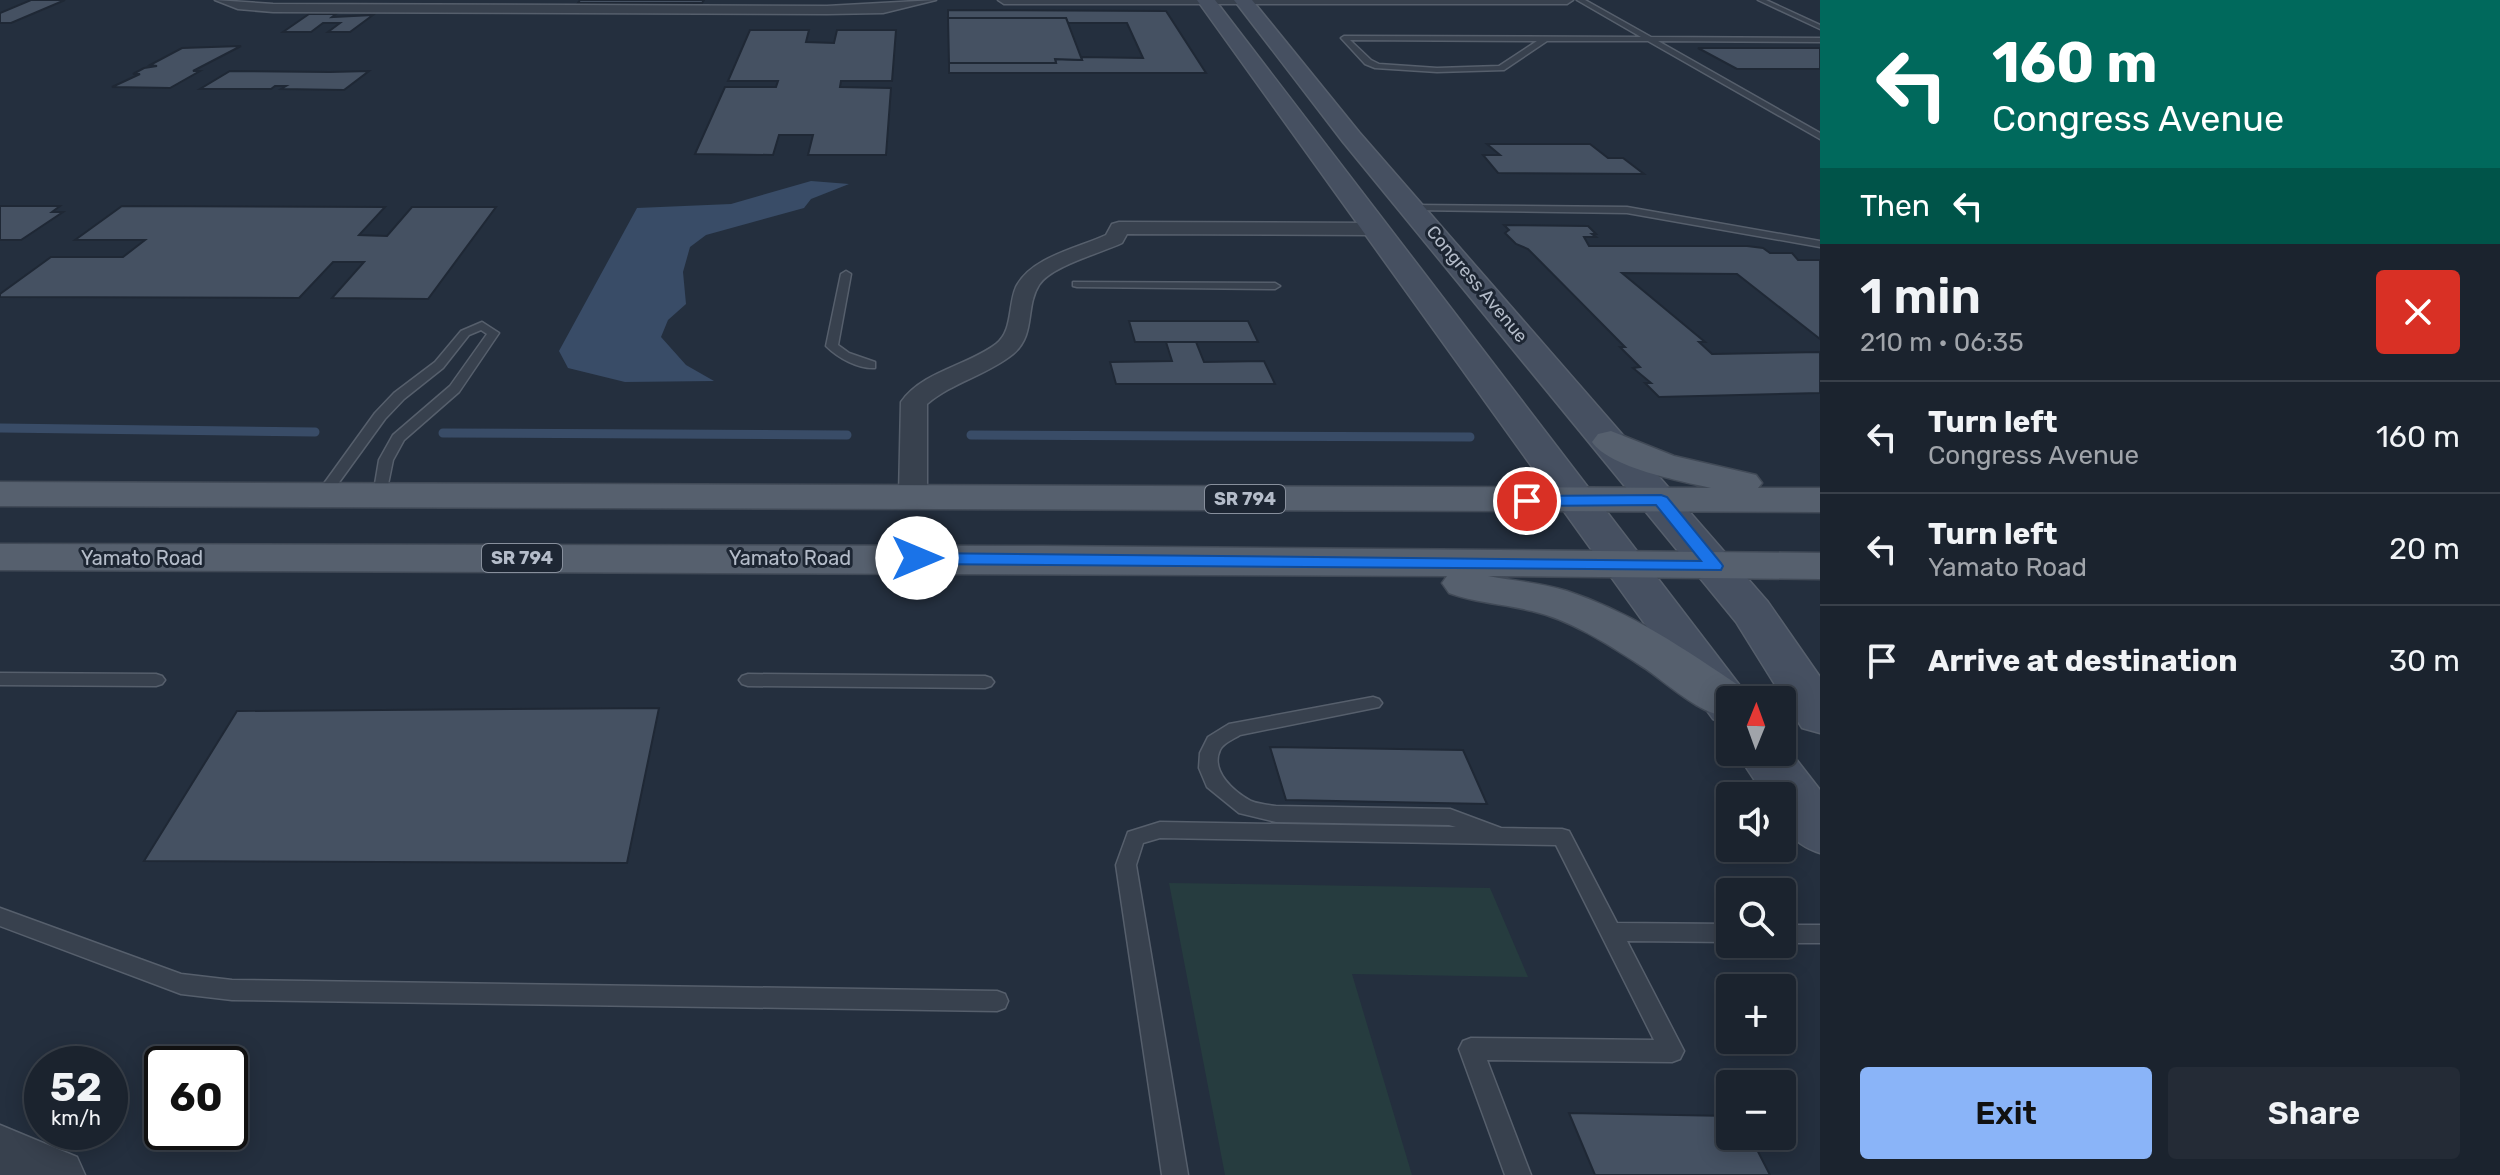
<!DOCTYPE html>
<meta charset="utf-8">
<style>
body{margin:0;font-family:Rubik,sans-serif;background:#242b36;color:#f1f3f6;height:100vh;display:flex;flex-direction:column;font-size:30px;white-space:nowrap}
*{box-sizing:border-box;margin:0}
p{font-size:26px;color:#a0a4aa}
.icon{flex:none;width:44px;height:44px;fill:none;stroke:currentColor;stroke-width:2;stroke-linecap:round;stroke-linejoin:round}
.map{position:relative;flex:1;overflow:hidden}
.details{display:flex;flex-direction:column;background:#1b232e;width:680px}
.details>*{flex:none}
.top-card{background:#00695c;color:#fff;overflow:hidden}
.needle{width:52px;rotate:1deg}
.tools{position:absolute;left:1716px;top:686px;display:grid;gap:16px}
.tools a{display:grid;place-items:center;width:80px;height:80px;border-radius:8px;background:#1b232e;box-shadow:0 4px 20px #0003,0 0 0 2px #39404a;font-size:40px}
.speed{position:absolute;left:24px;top:1046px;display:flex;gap:16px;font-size:40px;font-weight:700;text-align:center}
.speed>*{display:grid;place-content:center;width:104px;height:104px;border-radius:50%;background:#1b232e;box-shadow:0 4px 20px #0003,0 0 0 2px #39404a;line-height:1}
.speed small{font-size:20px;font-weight:400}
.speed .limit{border:4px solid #111;border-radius:12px;background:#fff;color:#111}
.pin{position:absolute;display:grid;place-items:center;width:68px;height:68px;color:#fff;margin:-34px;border:4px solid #fff;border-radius:50%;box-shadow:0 2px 8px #0007}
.me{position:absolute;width:88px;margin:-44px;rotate:90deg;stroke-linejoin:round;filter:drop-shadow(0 0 6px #0008)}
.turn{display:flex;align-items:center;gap:28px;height:168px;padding:0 40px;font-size:36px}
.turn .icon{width:104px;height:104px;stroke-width:2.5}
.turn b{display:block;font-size:56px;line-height:68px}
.then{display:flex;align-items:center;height:76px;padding:0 40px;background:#0003;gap:16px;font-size:30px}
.round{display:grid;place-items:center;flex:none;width:84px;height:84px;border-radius:8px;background:#242b36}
.head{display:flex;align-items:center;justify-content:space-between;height:136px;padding:0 40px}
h1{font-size:48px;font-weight:600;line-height:60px}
.cta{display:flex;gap:16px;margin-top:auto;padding:16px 40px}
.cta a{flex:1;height:92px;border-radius:8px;background:#8ab4f8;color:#111;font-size:32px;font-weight:600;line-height:92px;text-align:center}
.cta a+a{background:#242b36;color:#f1f3f6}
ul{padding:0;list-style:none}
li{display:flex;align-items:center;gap:24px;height:112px;padding:0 40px;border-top:2px solid #39404a}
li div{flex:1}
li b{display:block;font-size:30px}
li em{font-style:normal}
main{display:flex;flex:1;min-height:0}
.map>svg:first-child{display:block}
.green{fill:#263c3f}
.water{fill:#394c67}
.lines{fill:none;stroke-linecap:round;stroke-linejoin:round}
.stream{stroke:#394c67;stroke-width:9}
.building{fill:#455162;stroke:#1f2835;stroke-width:2}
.lane-casing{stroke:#565f6c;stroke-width:3}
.street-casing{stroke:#565f6c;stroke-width:3}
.secondary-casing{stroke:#565f6c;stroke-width:3}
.primary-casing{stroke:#414a57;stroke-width:3}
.lane{fill:#38414e;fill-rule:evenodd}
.street{fill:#38414e;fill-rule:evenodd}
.secondary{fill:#465061;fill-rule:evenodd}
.primary{fill:#56606e;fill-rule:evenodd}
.route{fill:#1a73e8;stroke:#114b97;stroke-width:2}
.labels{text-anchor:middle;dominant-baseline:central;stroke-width:6;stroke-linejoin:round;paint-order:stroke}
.far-street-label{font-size:18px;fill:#b4bcc9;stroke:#1d2633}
.shield{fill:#1d2633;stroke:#878f9c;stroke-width:2}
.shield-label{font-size:18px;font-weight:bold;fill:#b4bcc9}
.street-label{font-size:20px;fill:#b4bcc9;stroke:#1d2633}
</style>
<main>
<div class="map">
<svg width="1820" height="1175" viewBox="0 0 1820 1175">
<rect width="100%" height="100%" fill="#242f3e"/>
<path class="green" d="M1169,883L1490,888L1528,977L1352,974L1412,1175H1225Z"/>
<path class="water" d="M811,181L849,184L811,199L804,208L706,235L690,247L683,272L686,304L668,320L661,337L686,365L714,381L625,382L568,368L559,351L637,208L731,204Z"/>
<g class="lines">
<g class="stream">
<path d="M0,428L315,432"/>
<path d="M443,433L847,435"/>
<path d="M971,435L1470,437"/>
</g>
</g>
<g class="building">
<path d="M31,0H65L11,23H0V13Z"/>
<path d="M580,0H704L702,3H578Z"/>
<path d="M948,10L1166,11L1206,73H949V63H1056L1055,59L1082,60L1081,57L1143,58L1127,23H1068L1066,18H948Z"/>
<path d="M309,14H336L332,17L373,15L350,32H328L340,23H323L311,32H283Z"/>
<path d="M948,18H1066L1082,60L1055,59L1056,63H949Z"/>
<path d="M750,30H809L806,42L834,43L837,30H896L892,81H841L840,87L891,88L886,155H808L813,135H779L773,155L695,154L725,87H776L778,81H728Z"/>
<path d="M241,46L193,71H200L170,88L112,87L140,74H133L144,68L157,66L150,65L182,48Z"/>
<path d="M1698,48H1820V69H1737Z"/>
<path d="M230,71L330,72L369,71L344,90L281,89L286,86H275L271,89H200Z"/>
<path d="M1487,144H1590L1608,158H1623L1644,174L1498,173L1483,155H1500Z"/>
<path d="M0,206H60L52,212H63L21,240H0Z"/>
<path d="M122,206L385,207L359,235L387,236L412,207H496L428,299L332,298L364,262H333L299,298L0,297V294L51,257H123L145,240H75Z"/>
<path d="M1504,225L1588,226L1596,234H1592L1596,237H1584L1589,246H1747L1763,248L1770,253H1792L1798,260H1820V339L1737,274L1622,273L1705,342H1699L1712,354L1820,352V393L1659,397L1645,383H1651L1633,368L1640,367L1620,347H1625L1528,249L1516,244L1505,233L1509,230Z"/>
<path d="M1129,321H1248L1258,342H1135Z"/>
<path d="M1166,342H1196L1204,362L1264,361L1275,384H1116L1110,362L1172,361Z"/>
<path d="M659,708L627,863L144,861L237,711Z"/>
<path d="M1270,747L1463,750L1487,804L1286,800Z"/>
<path d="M1569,1113L1730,1116V1136H1750L1770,1175H1595Z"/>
</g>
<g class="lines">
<defs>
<g id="lane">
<path d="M1577,0H1585L1651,37L1820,38V42L1658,41L1820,133V139L1648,41H1547L1504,70L1437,72L1375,68L1365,64L1341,38L1344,36L1641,37ZM1350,40L1537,41L1499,66L1437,68L1379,64L1371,60Z"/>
<path d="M1758,0H1766L1820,25V29Z"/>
<path d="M1413,205L1627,207L1820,241V247L1627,213L1410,210V206Z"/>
<path d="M846,271L851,274L838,345L849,353L875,362V368C858,369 838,358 826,346L841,274Z"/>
<path d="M1073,282L1275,283L1280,286L1275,289L1077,287L1073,286Z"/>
<path d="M482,322L499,333L459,392L404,440L393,460L385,499H375L373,496L379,460L393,435L450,386L487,334L481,330L469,335L443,368L404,399L385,419L327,499H317L315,496L375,413L394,393L435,362L461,331Z"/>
<path d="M0,673L156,674L162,676L165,680L162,684L156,686L0,685Z"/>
<path d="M748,674L985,676L991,678L994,682L991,686L985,688L748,686L742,684L739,680L742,676Z"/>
<path d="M1373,697L1379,699L1382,703L1379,707L1240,735C1234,739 1223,743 1220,750C1210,771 1234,792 1251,801C1258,804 1268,805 1276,806L1450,809L1501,828L1562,829L1569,831L1617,923L1730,924V942L1627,941L1684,1051L1680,1059L1672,1062L1487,1060L1531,1175H1505L1459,1049L1463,1041L1471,1038L1654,1040L1556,845L1160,838L1143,843L1136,865L1188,1175H1162L1116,865L1128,832L1160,822L1456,827L1449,825L1276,822L1239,813L1207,787L1199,768L1200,753L1208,737L1229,724Z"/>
<path d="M0,908L181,974L232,980L997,991L1005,994L1008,1001L1005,1008L997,1011L232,1000L181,994L0,926Z"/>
<rect x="1782" y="925" width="38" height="18"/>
</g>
<g id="street">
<path d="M215,0L273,4L827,6L936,0L883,13L827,14L273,12L238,9Z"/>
<path d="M998,0H1573L1567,4H1004Z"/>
<path d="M1119,222L1375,223L1385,229L1375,235L1127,234L1122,243C1101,253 1051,266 1039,285C1025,307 1036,335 1013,354C987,375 953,382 927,404V496L923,502L913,505L903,502L899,496L901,402C923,371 967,366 996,344C1013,331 1008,305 1016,287C1031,257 1078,248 1106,235L1112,224Z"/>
<path d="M0,1125L77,1157L85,1175H0Z"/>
</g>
<g id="secondary">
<path d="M1197,0H1215L1747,695L1751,700H1730V725L1713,719Z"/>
<path d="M1234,0H1252L1359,132L1768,602L1820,677V733L1802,728L1736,622L1343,142Z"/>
<path d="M1782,741L1820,790V853C1790,843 1782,827 1782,796H1765L1736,752H1782Z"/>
</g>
<g id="primary">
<path d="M1611,431L1674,456L1756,475L1762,483L1758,488H1820V512L0,506V482L1711,488C1681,481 1610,468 1592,442L1598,434Z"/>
<path d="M0,544L1044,546L1820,553V579L1488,576C1515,581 1541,583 1567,591C1631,612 1686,650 1741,687L1749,699L1730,700V715C1708,721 1665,682 1646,669C1612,647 1572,620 1532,611C1504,604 1476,603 1449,593L1442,583L1447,576L0,570Z"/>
</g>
</defs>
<use href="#lane" class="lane-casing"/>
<use href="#street" class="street-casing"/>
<use href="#secondary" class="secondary-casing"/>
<use href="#primary" class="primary-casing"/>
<use href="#lane" class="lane"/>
<use href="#street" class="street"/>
<use href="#secondary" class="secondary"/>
<use href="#primary" class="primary"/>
</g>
<path class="route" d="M1661,495L1667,497L1721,563L1723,566L1721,570L917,564L908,558L917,553L1701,561L1656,505L1527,506L1518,501L1527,496Z"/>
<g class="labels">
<g class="far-street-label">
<text transform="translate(1477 284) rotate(50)">Congress Avenue</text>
</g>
<g class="shield">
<rect x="1205" y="485" width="80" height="28" rx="6"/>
<rect x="482" y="544" width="80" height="28" rx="6"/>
</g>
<g class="shield-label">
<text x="1245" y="499">SR 794</text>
<text x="522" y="558">SR 794</text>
</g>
<g class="street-label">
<text x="142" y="558">Yamato Road</text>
<text x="790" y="558">Yamato Road</text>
</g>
</g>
</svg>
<div class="tools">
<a><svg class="needle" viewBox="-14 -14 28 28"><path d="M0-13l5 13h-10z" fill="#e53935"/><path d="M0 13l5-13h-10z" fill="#a0a4aa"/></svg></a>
<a><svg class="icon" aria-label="sound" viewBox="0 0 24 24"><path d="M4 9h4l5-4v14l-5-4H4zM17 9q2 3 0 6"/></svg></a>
<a><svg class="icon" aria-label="search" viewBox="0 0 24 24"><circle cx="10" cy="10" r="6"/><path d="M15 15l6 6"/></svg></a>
<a>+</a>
<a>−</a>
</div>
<div class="speed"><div>52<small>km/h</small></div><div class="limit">60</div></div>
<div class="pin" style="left:1527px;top:501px;background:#d93025"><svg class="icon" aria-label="arrive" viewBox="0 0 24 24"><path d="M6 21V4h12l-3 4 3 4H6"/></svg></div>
<svg class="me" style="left:917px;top:558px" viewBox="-20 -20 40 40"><circle r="19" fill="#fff"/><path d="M0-13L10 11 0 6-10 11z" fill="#1a73e8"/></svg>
</div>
<section class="details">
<div class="top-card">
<div class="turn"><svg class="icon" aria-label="left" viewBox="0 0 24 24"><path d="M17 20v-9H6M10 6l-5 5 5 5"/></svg><div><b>160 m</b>Congress Avenue</div></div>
<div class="then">Then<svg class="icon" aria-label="left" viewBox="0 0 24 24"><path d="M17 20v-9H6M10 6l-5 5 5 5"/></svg></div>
</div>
<div class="head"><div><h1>1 min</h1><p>210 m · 06:35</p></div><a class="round" style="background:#d93025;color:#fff"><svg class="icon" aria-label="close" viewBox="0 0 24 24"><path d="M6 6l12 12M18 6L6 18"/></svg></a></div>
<ul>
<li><svg class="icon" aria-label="left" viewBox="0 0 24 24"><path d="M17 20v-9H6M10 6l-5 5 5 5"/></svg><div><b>Turn left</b><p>Congress Avenue</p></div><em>160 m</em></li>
<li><svg class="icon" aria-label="left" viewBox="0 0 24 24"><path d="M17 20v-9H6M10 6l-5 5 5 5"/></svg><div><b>Turn left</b><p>Yamato Road</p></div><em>20 m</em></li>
<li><svg class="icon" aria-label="arrive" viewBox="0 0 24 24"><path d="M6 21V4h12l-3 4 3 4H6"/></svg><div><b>Arrive at destination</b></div><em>30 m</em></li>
</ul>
<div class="cta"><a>Exit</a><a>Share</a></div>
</section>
</main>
